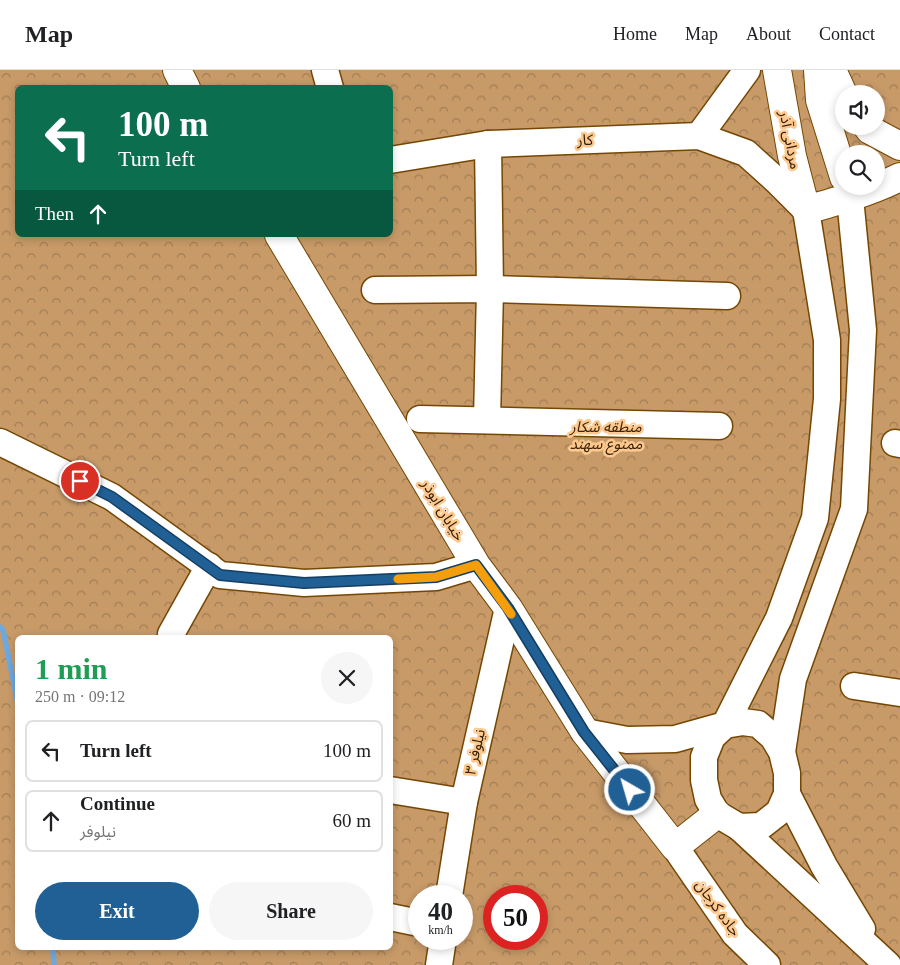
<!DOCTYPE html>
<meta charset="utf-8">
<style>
body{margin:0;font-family:"Times New Roman","Noto Sans Arabic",serif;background:#f6f6f6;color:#202124;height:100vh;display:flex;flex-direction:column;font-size:19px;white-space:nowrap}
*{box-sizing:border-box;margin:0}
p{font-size:16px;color:#757577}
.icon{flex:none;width:28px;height:28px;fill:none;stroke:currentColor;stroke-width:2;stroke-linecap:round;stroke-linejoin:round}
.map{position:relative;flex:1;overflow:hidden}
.side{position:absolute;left:15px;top:565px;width:378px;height:315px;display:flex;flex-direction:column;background:#fff;border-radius:8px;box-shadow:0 2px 8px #0003}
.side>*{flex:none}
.banner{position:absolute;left:15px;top:15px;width:378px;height:152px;border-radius:8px;box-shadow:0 2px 8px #0003;background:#0b6e4f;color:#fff;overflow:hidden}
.fabs{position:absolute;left:835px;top:15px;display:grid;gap:10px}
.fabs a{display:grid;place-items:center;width:50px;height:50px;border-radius:50%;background:#fff;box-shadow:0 2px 8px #0003;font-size:25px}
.speed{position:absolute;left:408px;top:815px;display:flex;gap:10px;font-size:25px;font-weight:700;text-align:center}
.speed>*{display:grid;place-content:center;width:65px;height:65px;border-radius:50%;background:#fff;box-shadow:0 2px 8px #0003;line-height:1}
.speed small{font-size:12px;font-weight:400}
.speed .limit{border:8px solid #d22;background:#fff;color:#111}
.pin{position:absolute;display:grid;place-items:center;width:42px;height:42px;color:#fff;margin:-21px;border:2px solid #fff;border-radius:50%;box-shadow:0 1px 5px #0007}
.me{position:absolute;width:55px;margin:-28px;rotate:322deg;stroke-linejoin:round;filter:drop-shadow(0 0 4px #0008)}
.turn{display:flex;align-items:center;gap:18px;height:105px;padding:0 20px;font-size:22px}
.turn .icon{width:65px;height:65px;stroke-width:2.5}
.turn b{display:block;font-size:35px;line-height:42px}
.then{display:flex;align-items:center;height:48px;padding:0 20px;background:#0003;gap:10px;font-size:19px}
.round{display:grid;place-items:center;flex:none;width:52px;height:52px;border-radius:26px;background:#f6f6f6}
.headline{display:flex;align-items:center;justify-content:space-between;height:85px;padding:0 20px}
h1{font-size:30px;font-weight:600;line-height:38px;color:#1e9e55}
.cta{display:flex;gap:10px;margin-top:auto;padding:10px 20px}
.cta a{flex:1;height:58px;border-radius:30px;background:#206095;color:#fff;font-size:20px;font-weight:600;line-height:58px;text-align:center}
.cta a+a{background:#f6f6f6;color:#202124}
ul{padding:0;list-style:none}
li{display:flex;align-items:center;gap:15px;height:62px;margin:0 10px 8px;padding:0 10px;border:2px solid #e0e0e0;border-radius:8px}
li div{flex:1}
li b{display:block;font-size:19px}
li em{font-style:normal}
header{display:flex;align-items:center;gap:30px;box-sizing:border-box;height:70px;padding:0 25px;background:#fff;border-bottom:1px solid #e0e0e0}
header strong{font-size:24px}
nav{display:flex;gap:28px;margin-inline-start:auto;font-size:18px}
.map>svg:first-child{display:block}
.forest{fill:url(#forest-crowns);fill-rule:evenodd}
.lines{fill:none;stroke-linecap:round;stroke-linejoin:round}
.stream{stroke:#6da8df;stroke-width:5.5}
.minor-casing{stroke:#754703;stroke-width:29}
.major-casing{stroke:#754703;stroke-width:30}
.minor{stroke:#fff;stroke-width:26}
.major{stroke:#fff;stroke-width:28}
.route-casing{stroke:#153e61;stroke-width:12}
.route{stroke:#206095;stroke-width:9}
.slow{stroke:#f59e0b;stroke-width:9}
.labels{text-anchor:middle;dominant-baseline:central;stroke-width:5;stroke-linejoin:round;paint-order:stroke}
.street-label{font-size:15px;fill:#311d05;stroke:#fec98f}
.park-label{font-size:15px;font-style:italic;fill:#3b2408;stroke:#fec98f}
</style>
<header>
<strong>Map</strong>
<nav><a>Home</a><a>Map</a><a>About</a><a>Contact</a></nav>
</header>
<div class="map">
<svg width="900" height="895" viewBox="0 0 900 895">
<defs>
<pattern id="forest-crowns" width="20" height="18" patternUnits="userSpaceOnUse" patternTransform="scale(1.25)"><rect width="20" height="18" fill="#c79a68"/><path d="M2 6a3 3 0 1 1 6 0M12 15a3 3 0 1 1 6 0" fill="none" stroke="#a27d54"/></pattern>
</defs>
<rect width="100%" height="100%" fill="#f1bc83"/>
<path class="forest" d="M0,0H900V895H0ZM18,18H390V165H18ZM844,24H876V56H844ZM844,84H876V116H844ZM18,568H390V878H18ZM419,826H461V869H419ZM494,826H536V869H494Z"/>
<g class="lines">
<g class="stream">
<path d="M0,557L3,560L18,634"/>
<path d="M53,878L54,895"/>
</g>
<defs>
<g id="minor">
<path d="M325,0L330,18"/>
<path d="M699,66L747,0"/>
<path d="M390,90L488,74L699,66L746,83L777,111L806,140L827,270V329L815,448L779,548L725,655L675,669L627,670L585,662"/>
<path d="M375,220L490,219L727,226"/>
<path d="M420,349L719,356"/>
<path d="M487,350L490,219L488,74"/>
<path d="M0,372L112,427L220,505L304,513L436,507L476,495"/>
<path d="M895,373L900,374"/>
<path d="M171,564L209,496"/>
<path d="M854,616L900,623"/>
<path d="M743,652L758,654L773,667L782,682L787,703V724L779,742L761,756L739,757L717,744L708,729L704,710V687L712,667L725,655Z"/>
<path d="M782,682L793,609L854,439L863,260L850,128"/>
<path d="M390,720L464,732"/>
<path d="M787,724L824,796L862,859"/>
<path d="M739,757L888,895"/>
<path d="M675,777L735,864L767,895"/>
<path d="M449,826L464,732L508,538"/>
<path d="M390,847L419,853"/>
<path d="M439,895L443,869"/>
</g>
<g id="major">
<path d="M177,0L186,18"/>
<path d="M777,0L792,86L806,140C838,131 870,122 900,107"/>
<path d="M818,0L820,30L844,107"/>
<path d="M832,0L844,26"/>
<path d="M867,56L870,60L900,76"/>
<path d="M279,165L476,495L508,538L585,662L675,777L717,744"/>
</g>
</defs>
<use href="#minor" class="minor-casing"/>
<use href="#major" class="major-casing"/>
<use href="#minor" class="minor"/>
<use href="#major" class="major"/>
</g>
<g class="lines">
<defs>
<path id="route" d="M80,411L112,427L220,505L304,513L436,507L476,495L508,538L584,662L630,720"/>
</defs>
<use href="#route" class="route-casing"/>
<use href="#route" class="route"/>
<path class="slow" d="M398,509L436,507L476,495L511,544"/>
</g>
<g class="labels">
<g class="street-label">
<text transform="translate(585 70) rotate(-2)">کار</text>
<text transform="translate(790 70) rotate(79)">مردانی آذر</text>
<text transform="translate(443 440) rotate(59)">خیابان ابوذر</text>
<text transform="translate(475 682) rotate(-77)">نیلوفر ۳</text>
<text transform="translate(718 838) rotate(54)">جاده کرجان</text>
</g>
<g class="park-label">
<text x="606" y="357">منطقه شکار<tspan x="606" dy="17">ممنوع سهند</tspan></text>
</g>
</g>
</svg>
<div class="fabs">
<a><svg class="icon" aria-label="sound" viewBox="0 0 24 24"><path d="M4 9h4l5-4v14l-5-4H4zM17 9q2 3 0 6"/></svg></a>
<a><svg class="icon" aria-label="search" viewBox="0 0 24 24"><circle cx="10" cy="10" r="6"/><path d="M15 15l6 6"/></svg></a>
</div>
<div class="speed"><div>40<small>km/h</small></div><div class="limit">50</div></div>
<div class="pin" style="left:80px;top:411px;background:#d93025"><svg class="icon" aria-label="arrive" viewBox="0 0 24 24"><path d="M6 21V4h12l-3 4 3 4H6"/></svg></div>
<svg class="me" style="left:630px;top:720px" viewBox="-20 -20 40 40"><circle r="17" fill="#206095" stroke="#fff" stroke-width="3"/><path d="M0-11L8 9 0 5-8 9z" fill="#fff"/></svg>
<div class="banner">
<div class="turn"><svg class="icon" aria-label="left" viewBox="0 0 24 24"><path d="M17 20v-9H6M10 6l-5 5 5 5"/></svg><div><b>100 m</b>Turn left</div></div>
<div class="then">Then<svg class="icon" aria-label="ahead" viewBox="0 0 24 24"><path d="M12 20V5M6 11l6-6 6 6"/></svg></div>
</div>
<section class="side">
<div class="headline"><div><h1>1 min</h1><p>250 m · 09:12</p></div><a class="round"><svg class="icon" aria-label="close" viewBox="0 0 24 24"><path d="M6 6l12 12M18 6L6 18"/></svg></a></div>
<ul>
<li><svg class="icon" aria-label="left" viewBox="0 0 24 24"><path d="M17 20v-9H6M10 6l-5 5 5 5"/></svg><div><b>Turn left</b></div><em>100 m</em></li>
<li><svg class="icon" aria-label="ahead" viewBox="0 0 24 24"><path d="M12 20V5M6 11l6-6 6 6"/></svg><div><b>Continue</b><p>نیلوفر</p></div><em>60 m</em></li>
</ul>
<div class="cta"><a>Exit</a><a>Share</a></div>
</section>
</div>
